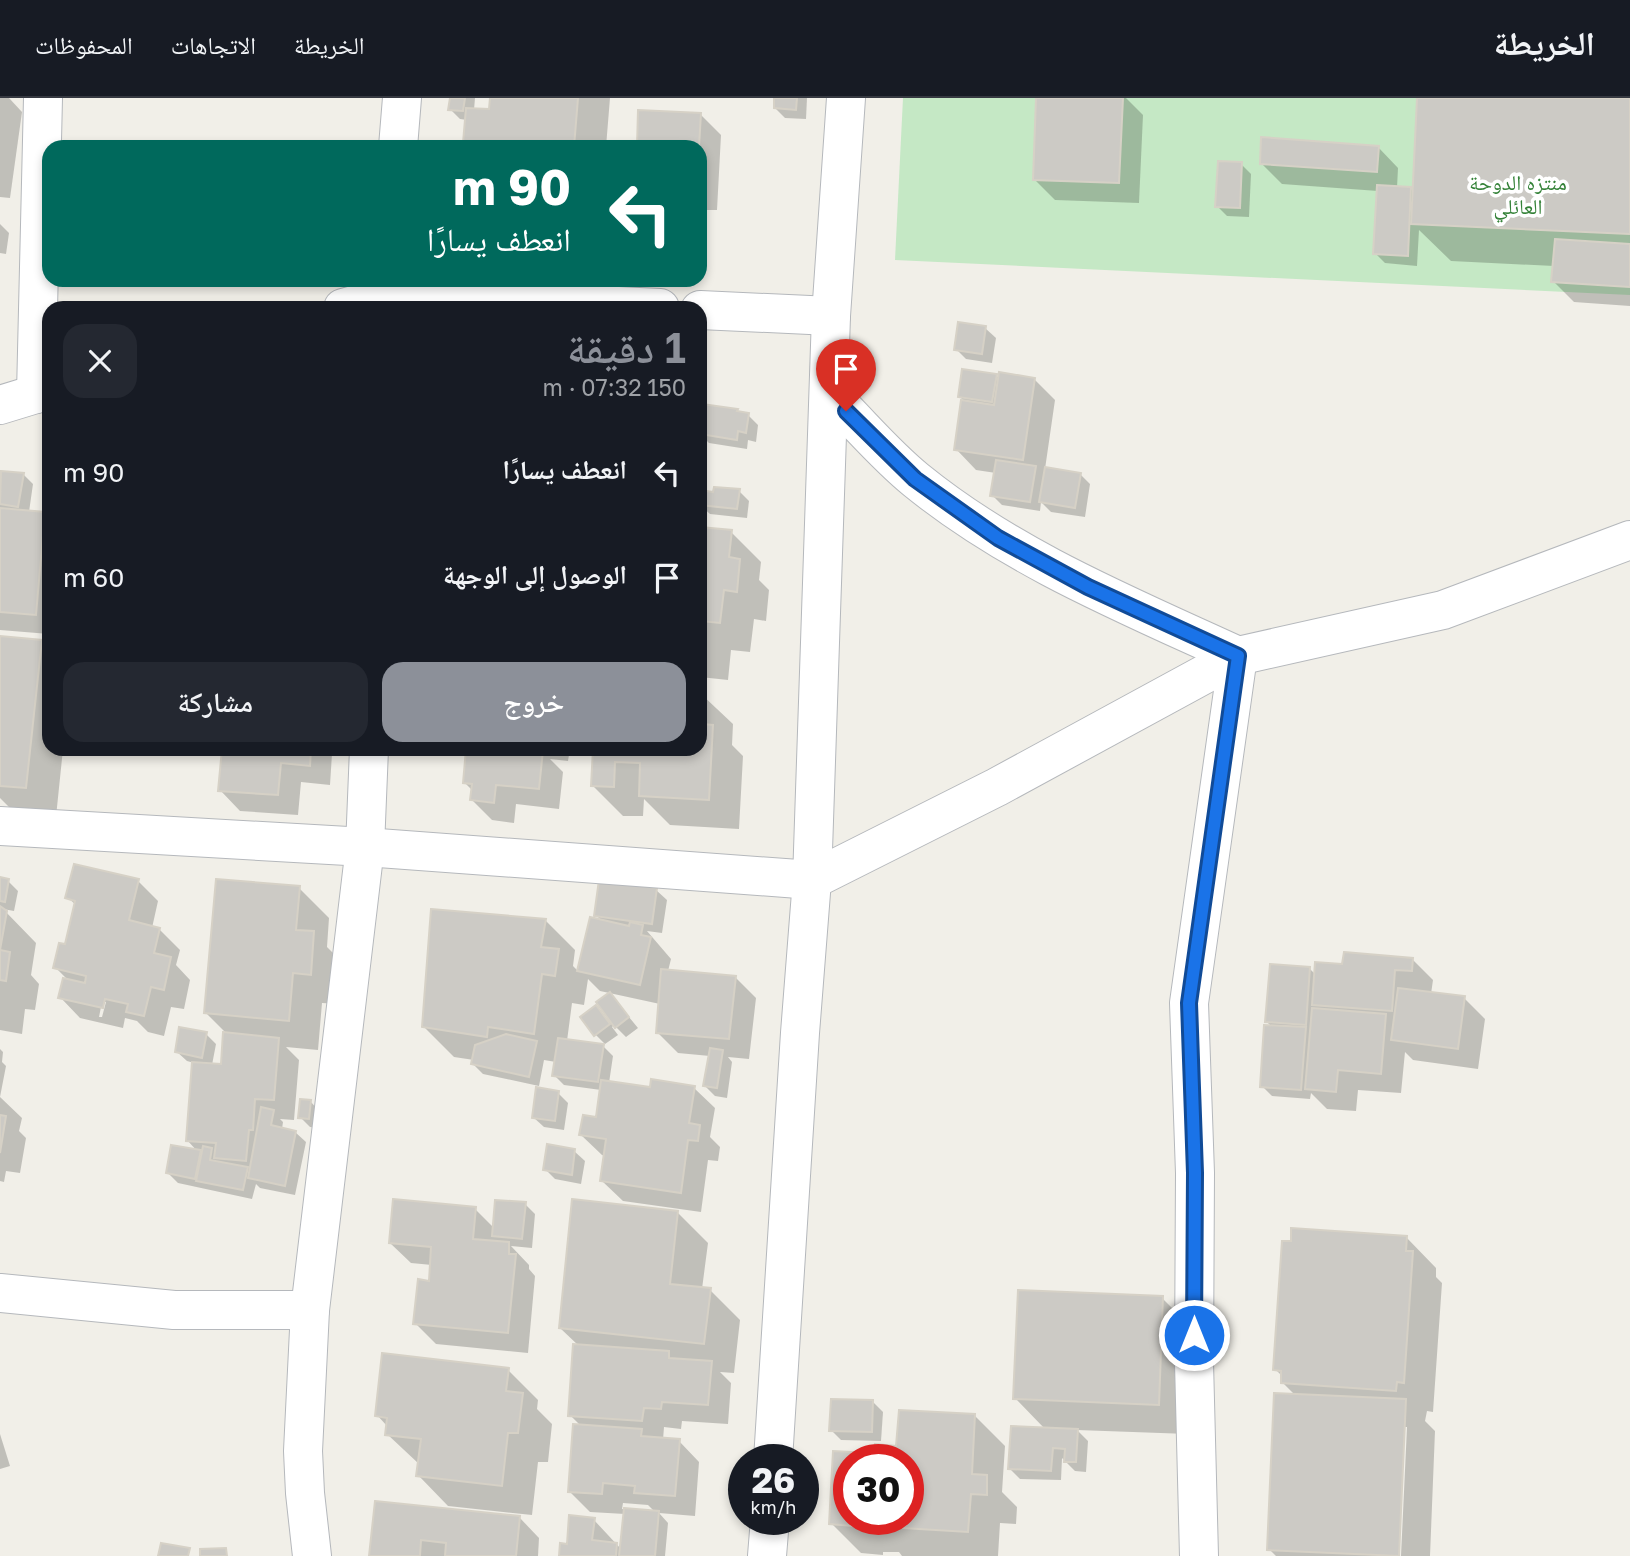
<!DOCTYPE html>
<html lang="ar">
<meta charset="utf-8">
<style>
body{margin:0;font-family:"Golos Text","Noto Naskh Arabic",sans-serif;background:#242831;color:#f1f3f6;direction:rtl;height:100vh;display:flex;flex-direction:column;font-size:26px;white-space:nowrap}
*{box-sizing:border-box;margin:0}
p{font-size:23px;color:#9ea1a6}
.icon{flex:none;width:38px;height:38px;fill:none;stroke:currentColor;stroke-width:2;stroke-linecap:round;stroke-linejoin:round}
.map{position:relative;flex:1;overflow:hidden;direction:ltr}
.details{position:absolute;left:42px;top:203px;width:665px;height:455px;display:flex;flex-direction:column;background:#171b24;border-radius:21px;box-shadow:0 4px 10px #0003;direction:rtl}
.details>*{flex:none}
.guide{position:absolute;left:42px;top:42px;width:665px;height:147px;border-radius:21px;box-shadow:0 4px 10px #0003;direction:rtl;background:#00695c;color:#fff;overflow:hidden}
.speed{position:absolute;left:728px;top:1346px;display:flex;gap:14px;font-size:35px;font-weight:700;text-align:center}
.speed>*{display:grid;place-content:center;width:91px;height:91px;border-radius:50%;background:#171b24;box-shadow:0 4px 10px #0003;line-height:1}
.speed small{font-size:18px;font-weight:400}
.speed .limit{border:10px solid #d22;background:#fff;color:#111}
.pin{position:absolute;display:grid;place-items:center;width:60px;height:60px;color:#fff;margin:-72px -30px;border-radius:50% 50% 50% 0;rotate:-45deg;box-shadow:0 0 7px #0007}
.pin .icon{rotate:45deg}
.me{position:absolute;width:77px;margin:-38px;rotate:0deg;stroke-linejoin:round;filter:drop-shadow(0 0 5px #0008)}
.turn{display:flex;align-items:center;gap:24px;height:147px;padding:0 21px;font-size:32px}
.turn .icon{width:91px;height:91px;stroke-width:2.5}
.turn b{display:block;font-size:49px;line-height:60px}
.round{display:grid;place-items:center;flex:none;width:74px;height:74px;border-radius:21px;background:#242831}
.summary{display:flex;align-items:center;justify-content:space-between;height:119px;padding:0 21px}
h1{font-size:42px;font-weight:600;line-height:52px;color:#8c9099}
.action{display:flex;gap:14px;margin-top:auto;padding:14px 21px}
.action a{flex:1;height:80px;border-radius:21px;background:#8c9099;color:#fff;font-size:28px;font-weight:600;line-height:80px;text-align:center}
.action a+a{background:#242831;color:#f1f3f6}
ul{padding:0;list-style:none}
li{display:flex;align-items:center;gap:21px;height:105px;padding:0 21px}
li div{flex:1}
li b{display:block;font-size:26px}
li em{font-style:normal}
header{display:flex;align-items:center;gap:42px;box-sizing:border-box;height:98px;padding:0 35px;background:#171b24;border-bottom:2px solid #363941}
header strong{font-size:33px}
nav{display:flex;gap:38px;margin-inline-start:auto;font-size:24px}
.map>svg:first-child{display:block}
.green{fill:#c5e8c5}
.shadow{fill:#0003;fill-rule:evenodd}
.building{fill:#cccac5;stroke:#d6d1c6;stroke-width:2;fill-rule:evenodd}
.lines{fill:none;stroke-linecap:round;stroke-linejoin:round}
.minor-casing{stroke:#b5b8bc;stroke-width:40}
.minor{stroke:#fff;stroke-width:38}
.route-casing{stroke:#114b97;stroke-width:18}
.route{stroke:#1a73e8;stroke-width:12}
.labels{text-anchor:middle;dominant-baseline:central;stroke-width:7;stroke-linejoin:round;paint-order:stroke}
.park-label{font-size:21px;fill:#348238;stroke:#fff}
</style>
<header>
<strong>الخريطة</strong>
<nav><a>الخريطة</a><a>الاتجاهات</a><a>المحفوظات</a></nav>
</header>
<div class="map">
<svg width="1630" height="1458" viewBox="0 0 1630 1458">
<rect width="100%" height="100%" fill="#f1efe8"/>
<path class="green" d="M903,0H1630V197L895,162Z"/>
<g class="shadow">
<path d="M0,0H9L22,14L10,100L0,99Z"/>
<path d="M452,0H475L474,12L491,13L492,0H610L606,49H469L465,45L467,22L460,21L450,11Z"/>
<path d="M776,0H807L806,21L785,20L775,10Z"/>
<path d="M1038,0H1126L1143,17L1139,105L1055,102L1034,81Z"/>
<path d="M1419,0H1630V208L1574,204L1553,183L1554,168L1451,163L1419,132L1417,168L1385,165L1375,155L1378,93L1282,86L1262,66L1378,49L1398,70L1397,90H1410L1414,94Z"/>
<path d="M700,16L721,37L717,112H700V49H638Z"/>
<path d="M1241,66L1251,76L1249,119L1227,118L1217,108Z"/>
<path d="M0,126L9,135L6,156L0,155Z"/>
<path d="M985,230L996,240L992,265L966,261L956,251Z"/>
<path d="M996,277L999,281H1034L1055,302L1045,371L1080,376L1090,386L1085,419L1051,414L1041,404L1040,413L1002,407L992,397L996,375L976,372L956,351L963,302L959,298Z"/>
<path d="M704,308L737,313L748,317L758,327L756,344L748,342L747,351L709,345L700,336Z"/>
<path d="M23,376L33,386L29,414L44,416L49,421V536L0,532V378L2,379Z"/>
<path d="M739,393L749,403L747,420L710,416L700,407Z"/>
<path d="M700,431L731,434L761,464L759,482L769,492L766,523L754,521L750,554L731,552L728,582L700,579Z"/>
<path d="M0,540L41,543L49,552V651H63L56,719L16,716L0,700Z"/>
<path d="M700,595L733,626L732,647L743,658L739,731L670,727L644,701L643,718H623L593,688L595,651H700Z"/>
<path d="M223,651H351L350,657L332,656L330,687L301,684L298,717L240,713L220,692Z"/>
<path d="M460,651H570L568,663L550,661L563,674L559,711L516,706L514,725L492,722L472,702L473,693L464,684L468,652Z"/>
<path d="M0,781L8,783L18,793L14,813L3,811L36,845L31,877L39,886L35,912L25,911L22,936L0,932Z"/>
<path d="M138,783L158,803L152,830L159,831L180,852L176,867L190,882L184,911L171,909L164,938L148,934L137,923L125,920L123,930L80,920L60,899L69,883L55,869L66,848L76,807L67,799ZM102,904H106L102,919H99Z"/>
<path d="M299,790L329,820L327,849L343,865L340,906L322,905L318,952L286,949L299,962L294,1022L280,1021L283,1024L282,1031L295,1034L306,1044L295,1097L260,1090L256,1086L252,1101L178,1085L168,1075L198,1054L187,1042L194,965L187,963L176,953L206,936L216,946L212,967L222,968L225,934L206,915Z"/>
<path d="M656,792L667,802L662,835L647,833L671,861L668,873L735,879L756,900L749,961L728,959L732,964L727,1000L715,998L705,988L710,958L678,955L657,934L660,906L600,893L588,881L584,907L572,905L567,943L603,948L613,958L609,985L652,991L694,990L715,1010L710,1039L720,1049L718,1063L708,1062L701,1114L623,1103L602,1083L605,1058L602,1057L581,1037L597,1021L601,992L564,987L554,977L556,964L544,962L539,988L483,976L473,966L474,962L454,959L424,929L545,822L575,852L573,868L579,874L592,821L603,824L596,817Z"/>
<path d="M1412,861L1433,882L1431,896L1464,900L1485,921L1478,971L1413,962L1405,954L1401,995L1358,992L1356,1013L1327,1011L1311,995L1310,1001L1272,998L1262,988L1272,929L1267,924L1309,870L1316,877L1344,868Z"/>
<path d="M610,896L638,930L626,939L614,927L612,929L618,937L605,946L595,936V910L610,924L612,923Z"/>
<path d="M0,951L3,954L2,964L6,968L0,999L22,1020L19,1033L26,1040L20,1075L6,1073L4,1084L0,1083Z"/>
<path d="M558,995L568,1005L564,1032L544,1029L533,1019Z"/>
<path d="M310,1003L320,1014L319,1030L310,1029L300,1019Z"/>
<path d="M574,1053L585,1063L581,1086L555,1081L545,1071Z"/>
<path d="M525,1106L535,1116L532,1150L511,1148L529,1167V1171L535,1178L528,1255L436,1246L415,1225L430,1185L432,1167L411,1165L390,1145L475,1111L494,1130Z"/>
<path d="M678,1115L708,1145L702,1191L710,1192L740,1222L734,1275L720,1274L731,1285L728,1326L682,1323L681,1331L664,1329L663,1342L679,1343L699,1364L695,1418L659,1415L668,1425L665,1458H560L594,1422L621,1451L625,1416L590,1414L569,1393L581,1328L570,1317L579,1248L560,1230ZM623,1405L648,1407L656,1415L622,1411Z"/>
<path d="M1406,1139L1436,1170V1179L1442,1185L1433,1314L1427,1313L1425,1323L1435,1333L1430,1458H1401L1407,1329H1403L1398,1458H1276L1269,1451L1296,1298L1282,1284L1283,1279L1275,1271Z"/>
<path d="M1162,1200L1192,1230L1188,1336L1077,1332L1088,1343L1086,1374L1075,1373L1062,1360L1061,1382L1020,1381L1010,1371L1045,1331L1015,1300Z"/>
<path d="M508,1272L538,1302L537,1311L552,1326L548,1364H538L532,1417L448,1408L418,1377L419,1366L387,1336V1328L377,1317Z"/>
<path d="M873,1304L883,1314L881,1343L841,1342L831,1332Z"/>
<path d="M975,1318L1005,1348L1002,1394L1017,1409L1016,1426L1000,1425L998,1458H902L899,1454H883V1457L861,1455L831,1425L834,1355L876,1357ZM849,1362H908V1421H849Z"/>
<path d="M0,1336L10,1368L0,1371Z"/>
<path d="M376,1405L519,1419L539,1440L538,1458H371Z"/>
</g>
<g class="building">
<path d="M450,0H465L463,13L448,12Z"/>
<path d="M490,0H578L574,49H471V46L463,45L466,10L489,11Z"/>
<path d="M774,0H797L796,12L774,10Z"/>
<path d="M1036,0H1123L1119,85L1033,82Z"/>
<path d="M1417,0H1630V136L1411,126Z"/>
<path d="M638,12L701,15L699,49H637Z"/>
<path d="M1261,39L1379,48L1377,74L1260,66Z"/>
<path d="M1218,63L1242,64L1240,110L1215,109Z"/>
<path d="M1377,87L1411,89L1408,158L1373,156Z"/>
<path d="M1555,141L1630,146V189L1551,184Z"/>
<path d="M958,224L986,228L982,256L954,252Z"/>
<path d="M962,271L997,276L992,304L958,299Z"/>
<path d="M999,274L1035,280L1023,362L954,352L961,302L994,307Z"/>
<path d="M702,306L738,311L737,313L749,315L746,335L738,333L737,342L700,336Z"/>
<path d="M996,362L1036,368L1030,404L990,398Z"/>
<path d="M1045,369L1081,375L1075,410L1039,404Z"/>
<path d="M1,373L24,375L18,409L0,406Z"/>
<path d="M714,389L740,391L737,411L700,407V392L713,394Z"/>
<path d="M0,410L45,414L36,517L0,514Z"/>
<path d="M700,429L732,432L729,459L740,461L737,494L724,492L720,525L701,523L700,536Z"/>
<path d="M0,538L42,542L26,690L0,688Z"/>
<path d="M700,594H703L702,626L713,627L709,702L639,698L640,665L615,664L614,689L591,688L593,651H700Z"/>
<path d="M222,651H311L310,668L281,665L278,697L218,693Z"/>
<path d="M466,651L543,652L539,691L496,687L494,705L470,702L472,686L463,685Z"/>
<path d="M74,766L139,781L129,822L160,830L154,855L171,859L164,892L151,889L144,918L126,914L128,906L105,901L103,910L58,900L63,880L85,885L86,878L53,870L59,845L65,846L75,803L65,800Z"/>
<path d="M0,779L9,781L5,804L0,803Z"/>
<path d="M216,781L300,788L296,832L314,833L311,877L293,875L289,923L204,915Z"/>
<path d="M599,782L657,790L652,826L594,818Z"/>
<path d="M0,808L7,813L0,852L10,854L6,883L0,882Z"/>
<path d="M431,811L546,821L541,849L559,851L555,878L542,876L534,936L488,929L487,939L422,929Z"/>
<path d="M590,819L629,828L630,824L643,827L641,837L651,839L640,887L577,873Z"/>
<path d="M1344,854L1413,860L1412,873L1395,872L1392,913L1312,907L1315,864L1342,866Z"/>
<path d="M1270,866L1310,869L1306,927L1265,924Z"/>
<path d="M661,871L736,878L729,941L656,935Z"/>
<path d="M1398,890L1465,898L1458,951L1391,942Z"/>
<path d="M610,894L629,919L615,930L596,904Z"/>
<path d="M596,907L610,926L594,938L580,919Z"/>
<path d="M1312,910L1386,916L1381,976L1338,972L1336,994L1305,991Z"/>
<path d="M1264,927L1306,929L1301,992L1260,989Z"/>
<path d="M179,929L207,934L202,960L175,954Z"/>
<path d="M223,934L279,940L274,1002L255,1001L253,1032H249L246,1063L214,1060L216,1045L186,1043L192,964L221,966Z"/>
<path d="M506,936L537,943L529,979L471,966L475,947Z"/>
<path d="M558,940L604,946L598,984L552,978Z"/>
<path d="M710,950L723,952L717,990L703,988Z"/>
<path d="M651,981L695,988L689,1025L700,1027L698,1043L688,1042L681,1095L600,1083L606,1041L579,1037L583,1017L596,1019L601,982L650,989Z"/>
<path d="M536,989L559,993L555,1023L532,1020Z"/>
<path d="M300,1001L311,1002L309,1021L298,1020Z"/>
<path d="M261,1009L274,1012L271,1027L296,1033L285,1088L248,1080Z"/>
<path d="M0,1017L6,1018L0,1055Z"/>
<path d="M547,1046L575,1051L572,1077L543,1072Z"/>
<path d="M171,1047L201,1052L195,1081L166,1075Z"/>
<path d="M203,1048L212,1050L210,1062L248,1069L243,1092L196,1083Z"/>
<path d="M393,1101L476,1109L473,1141L509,1144V1156H516L508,1235L413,1226L418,1181L429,1183L431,1149L389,1145Z"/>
<path d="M572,1101L678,1113L670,1186L711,1190L704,1246L559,1230Z"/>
<path d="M495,1102L526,1104L522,1141L492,1138Z"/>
<path d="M1291,1130L1407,1138L1406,1153H1413L1404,1285L1397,1284L1396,1293L1281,1285V1273L1273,1272L1282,1143H1291Z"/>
<path d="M1018,1192L1163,1198L1159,1307L1013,1301Z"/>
<path d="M573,1246L669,1253V1260L712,1263L708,1307L662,1304L661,1311L644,1310L642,1323L568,1318Z"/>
<path d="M382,1255L509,1270L506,1293L523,1295L518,1335H508L502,1388L416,1378L421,1341L385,1337L387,1320L375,1318Z"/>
<path d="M1274,1295L1406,1301L1399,1458L1267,1452Z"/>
<path d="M831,1301L873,1302L872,1334L829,1333Z"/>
<path d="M899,1312L975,1316L972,1376L987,1377V1397L971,1396L968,1434L870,1428V1425H853V1428L829,1426L833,1353L874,1355L875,1346L896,1348ZM849,1362H908V1421H849Z"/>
<path d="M573,1326L642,1331L641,1338L680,1341L675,1398L634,1395L635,1388L603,1385L602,1396L568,1394Z"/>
<path d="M1011,1328L1078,1331L1076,1364H1064L1065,1351L1053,1350L1051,1373L1008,1371Z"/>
<path d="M375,1403L520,1418L516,1458H445L446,1445L421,1442L420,1458H369Z"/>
<path d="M624,1410L659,1413L655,1458H619Z"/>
<path d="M569,1417L595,1420L592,1442L617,1445L616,1458H559L560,1445L567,1446Z"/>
<path d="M161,1445L190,1450L188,1458H158Z"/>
<path d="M226,1450L227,1458H200V1451Z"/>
</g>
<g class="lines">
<defs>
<g id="minor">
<path d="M398,49L402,0"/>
<path d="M343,210L389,197L660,210"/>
<path d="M700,212L831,218"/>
<path d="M36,296L43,0"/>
<path d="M829,296C858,324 885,357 916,382C1012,460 1127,507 1238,558L1189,905L1195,1075L1194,1264L1199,1458"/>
<path d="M0,307L49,292"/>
<path d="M0,728L365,749L812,782L997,689L1238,558L1443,512L1630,442"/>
<path d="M0,1195L174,1212H310"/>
<path d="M773,1362L800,935L812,782L831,218L846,0"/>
<path d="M312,1458L305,1395L303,1353L310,1212L365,749L369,651"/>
<path d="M767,1458L770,1421"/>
</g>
</defs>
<use href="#minor" class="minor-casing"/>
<use href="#minor" class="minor"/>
</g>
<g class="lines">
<defs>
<path id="route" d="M846,313L915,381L998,440L1088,489L1238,558L1189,905L1195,1075L1194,1237"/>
</defs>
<use href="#route" class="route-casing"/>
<use href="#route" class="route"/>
</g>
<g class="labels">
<g class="park-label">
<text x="1518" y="84">منتزه الدوحة<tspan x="1518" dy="24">العائلي</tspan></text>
</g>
</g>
</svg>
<div class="speed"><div>26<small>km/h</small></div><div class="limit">30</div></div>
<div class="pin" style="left:846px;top:313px;background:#d93025"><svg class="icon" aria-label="arrive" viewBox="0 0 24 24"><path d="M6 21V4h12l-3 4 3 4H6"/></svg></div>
<svg class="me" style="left:1194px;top:1237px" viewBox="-20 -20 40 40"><circle r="17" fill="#1a73e8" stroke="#fff" stroke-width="3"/><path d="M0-11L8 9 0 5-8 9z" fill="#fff"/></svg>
<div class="guide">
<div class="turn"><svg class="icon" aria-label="left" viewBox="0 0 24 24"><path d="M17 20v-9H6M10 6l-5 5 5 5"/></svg><div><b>90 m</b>انعطف يسارًا</div></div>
</div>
<section class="details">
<div class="summary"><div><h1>1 دقيقة</h1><p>150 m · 07:32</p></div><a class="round"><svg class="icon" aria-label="close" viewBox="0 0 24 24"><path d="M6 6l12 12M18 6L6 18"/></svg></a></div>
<ul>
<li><svg class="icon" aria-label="left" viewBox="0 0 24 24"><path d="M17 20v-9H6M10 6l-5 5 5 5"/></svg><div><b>انعطف يسارًا</b></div><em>90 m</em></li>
<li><svg class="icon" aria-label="arrive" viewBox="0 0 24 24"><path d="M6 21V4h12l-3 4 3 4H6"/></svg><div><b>الوصول إلى الوجهة</b></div><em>60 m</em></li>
</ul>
<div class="action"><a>خروج</a><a>مشاركة</a></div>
</section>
</div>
